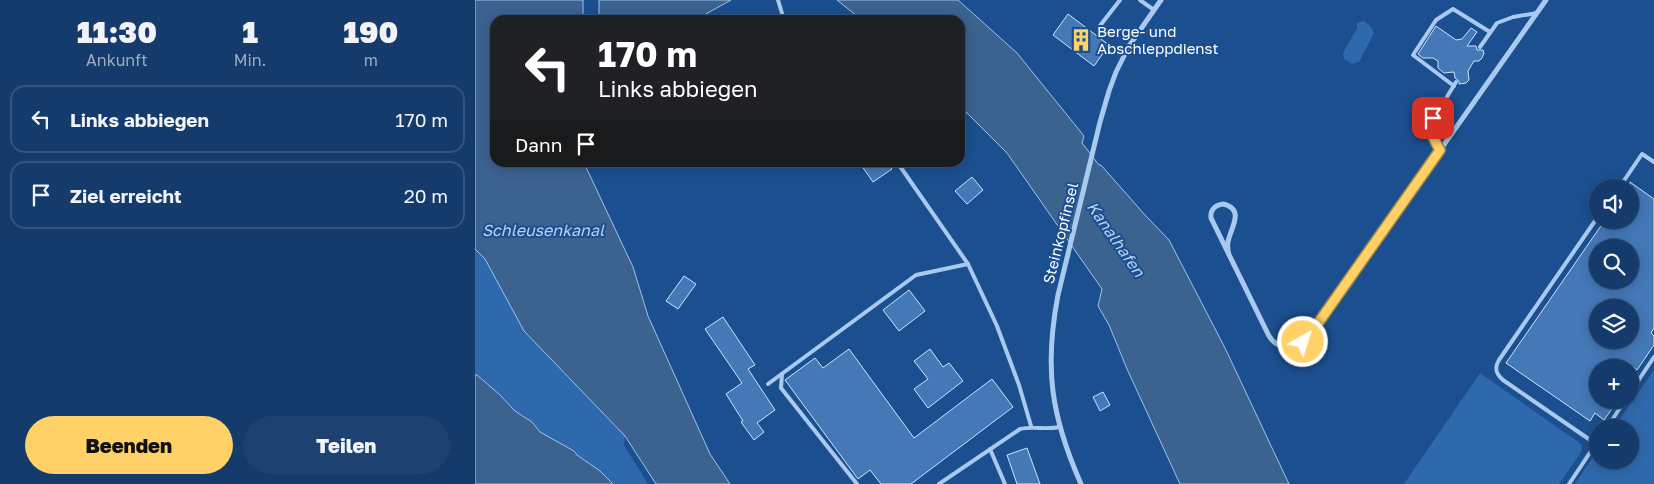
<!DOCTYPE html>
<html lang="de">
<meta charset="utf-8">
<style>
body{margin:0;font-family:"Golos Text",sans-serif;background:#1d4271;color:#f1f3f6;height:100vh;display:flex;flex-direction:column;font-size:19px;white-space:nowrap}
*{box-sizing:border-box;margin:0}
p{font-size:16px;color:#9dadc1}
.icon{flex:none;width:28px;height:28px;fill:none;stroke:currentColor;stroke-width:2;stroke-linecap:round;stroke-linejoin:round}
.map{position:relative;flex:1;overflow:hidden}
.details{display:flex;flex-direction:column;background:#143b6b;width:475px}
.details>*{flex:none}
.guide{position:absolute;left:15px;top:15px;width:475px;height:152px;border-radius:15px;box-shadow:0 2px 12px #0003,0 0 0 1px #33557e;background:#202124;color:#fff;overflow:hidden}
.controls{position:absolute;left:1114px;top:179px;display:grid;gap:10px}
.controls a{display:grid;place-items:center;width:50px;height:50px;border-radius:50%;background:#143b6b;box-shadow:0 2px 12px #0003,0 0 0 1px #33557e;font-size:25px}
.pin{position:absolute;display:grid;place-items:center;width:42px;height:42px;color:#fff;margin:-21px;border-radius:10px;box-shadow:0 2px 8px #0006}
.me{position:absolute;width:55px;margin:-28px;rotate:39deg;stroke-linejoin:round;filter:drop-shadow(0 0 4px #0008)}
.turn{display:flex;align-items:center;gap:18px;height:105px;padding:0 25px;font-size:22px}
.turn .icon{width:65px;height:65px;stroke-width:2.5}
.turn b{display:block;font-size:35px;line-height:42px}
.then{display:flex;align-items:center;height:48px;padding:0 25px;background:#0003;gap:10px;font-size:19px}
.eta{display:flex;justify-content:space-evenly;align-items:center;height:85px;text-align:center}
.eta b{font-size:30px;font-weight:800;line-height:35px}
.action{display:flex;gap:10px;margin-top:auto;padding:10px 25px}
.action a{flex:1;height:58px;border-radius:30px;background:#ffd166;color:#111;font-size:20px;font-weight:800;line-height:58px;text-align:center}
.action a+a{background:#1d4271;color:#f1f3f6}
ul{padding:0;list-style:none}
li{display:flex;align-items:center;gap:15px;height:68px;margin:0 10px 8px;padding:0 15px;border:2px solid #33557e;border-radius:15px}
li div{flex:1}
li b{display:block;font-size:19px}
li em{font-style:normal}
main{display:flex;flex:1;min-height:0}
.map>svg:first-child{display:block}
.green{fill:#2e69ad}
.water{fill:#3c6290;stroke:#9cc4f0}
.building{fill:#4478b7;stroke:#cfe3fa;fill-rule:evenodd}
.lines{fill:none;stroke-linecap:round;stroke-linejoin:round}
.service{stroke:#a9c9ee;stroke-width:4}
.minor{stroke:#a9c9ee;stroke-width:5}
.route-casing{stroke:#a68842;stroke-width:12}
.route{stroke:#ffd166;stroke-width:9}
.labels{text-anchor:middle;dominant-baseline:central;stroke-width:4;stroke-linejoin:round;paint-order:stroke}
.poi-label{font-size:15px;fill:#fff;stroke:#1b4f8f;text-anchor:start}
.street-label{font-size:15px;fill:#fff;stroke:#1b4f8f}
.water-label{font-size:16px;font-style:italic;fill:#b5d3f5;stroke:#1b4f8f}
</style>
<main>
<section class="details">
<div class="eta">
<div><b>11:30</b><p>Ankunft</p></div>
<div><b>1</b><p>Min.</p></div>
<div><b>190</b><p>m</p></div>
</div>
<ul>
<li><svg class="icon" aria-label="left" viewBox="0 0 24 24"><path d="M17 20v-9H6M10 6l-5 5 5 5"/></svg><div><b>Links abbiegen</b></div><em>170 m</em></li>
<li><svg class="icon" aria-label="arrive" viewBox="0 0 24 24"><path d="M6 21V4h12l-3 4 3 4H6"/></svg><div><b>Ziel erreicht</b></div><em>20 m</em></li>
</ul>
<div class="action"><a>Beenden</a><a>Teilen</a></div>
</section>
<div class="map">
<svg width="1179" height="484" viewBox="0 0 1179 484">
<rect width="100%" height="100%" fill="#1b4f8f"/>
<g class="green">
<path d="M889,21L896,27L899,33L884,62L877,64L869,59L868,53L882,28V23Z"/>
<path d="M0,249L10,259L49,331L150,436L149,445L173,484H138L125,471L102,455L99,451L65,432L57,422L40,411L25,395L2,375H0Z"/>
<path d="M1179,370V484H1100L1122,451V460H1155V428L1139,427Z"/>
<path d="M1005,373L1106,444L1107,448L1105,454L1084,484H929Z"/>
</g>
<g class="water">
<path d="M0,0H108V20H20V162L109,163L158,267L173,316L235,454L255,484H181L150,436L49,331L10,259L0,249Z"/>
<path d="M124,0H256L220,20H124Z"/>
<path d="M362,0H483L542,53L609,136L607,143L624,165H626L670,215L694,240L750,348L814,484H705L652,369L634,325L623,306L627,289L532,153L485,106V20H387Z"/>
<path d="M0,375H2L25,395L40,411L57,422L65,432L99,451L102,455L125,471L138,484H0Z"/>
</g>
<g class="building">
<path d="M593,14L634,45L619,66L578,35Z"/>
<path d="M961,26L981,40L987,39L996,28L1002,32L992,46H1001L1002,50H1008L1009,53L1007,58L1004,61H999L993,71L994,80L991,83L984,84V81L980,78L979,72L969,73L963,68V61L958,58H948L943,54Z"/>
<path d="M384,162H412L417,169L398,182Z"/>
<path d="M497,177L508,190L492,204L480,191Z"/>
<path d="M1155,182L1179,199V328L1176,333L1179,336V345L1162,370L1154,364L1152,368H1122V400H1136L1141,403L1129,420L1120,413L1115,421L1031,363L1130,220H1155ZM1122,248H1155V280H1122ZM1122,308H1155V340H1122Z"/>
<path d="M209,276L221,284L203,309L191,301Z"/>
<path d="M434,290L450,311L424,331L408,310Z"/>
<path d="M248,317L280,365L273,369L300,410L282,423L289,432L279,440L266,422L268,421L251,394L267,383L230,329Z"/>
<path d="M374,349L439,438L517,379L538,407L436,484H406L395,470L383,479L310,380L340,358L348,368Z"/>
<path d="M455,349L468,367L474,363L488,381L453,408L439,389L453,379L439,361Z"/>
<path d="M628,392L635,405L625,411L618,397Z"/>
<path d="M552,448L565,484H542L532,455Z"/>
</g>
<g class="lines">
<g class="service">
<path d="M303,0L309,20"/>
<path d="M665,0L679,10"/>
<path d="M624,27L645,0"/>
<path d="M1005,47L1022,23L1038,17L1062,13"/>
<path d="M979,86L938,55L961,20L978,9L1015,32"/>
<path d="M965,150L958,135L956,123L981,82"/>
<path d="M422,162L493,264L522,326L544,385L556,426"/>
<path d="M1144,188L1167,154L1179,162"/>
<path d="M307,374L306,388L382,484"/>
<path d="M293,384L441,275L493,264"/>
<path d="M1155,393L1179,357"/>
<path d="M1132,428L1150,400"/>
<path d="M1121,444L1028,380C1021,374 1019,368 1024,360L1122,218"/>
<path d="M515,449L530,484"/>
<path d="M464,484L545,429C558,426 571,430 584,427"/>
<path d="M1094,484L1122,442"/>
</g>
<g class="minor">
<path d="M754,255C753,251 752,247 753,242C755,229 771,209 748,204C740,205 735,210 736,218L794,336C804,352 822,349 834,336L1071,0"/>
<path d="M606,484C576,416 569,368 583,295L625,122L634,91L641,72L654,46L686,0"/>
</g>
</g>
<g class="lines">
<defs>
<path id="route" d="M828,342L834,336L965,150C959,140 953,129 958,118"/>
</defs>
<use href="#route" class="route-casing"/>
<use href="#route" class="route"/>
</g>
<defs>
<symbol id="building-bare" viewBox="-9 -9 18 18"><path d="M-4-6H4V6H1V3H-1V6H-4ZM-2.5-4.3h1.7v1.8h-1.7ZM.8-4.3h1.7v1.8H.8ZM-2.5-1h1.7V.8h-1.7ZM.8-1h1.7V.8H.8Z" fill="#ffd166" stroke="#1b4f8f" stroke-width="2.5" paint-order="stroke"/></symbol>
</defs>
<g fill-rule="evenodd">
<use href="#building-bare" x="590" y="24" width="32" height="32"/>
</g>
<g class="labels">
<g class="poi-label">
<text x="622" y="31">Berge- und<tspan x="622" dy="17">Abschleppdienst</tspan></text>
</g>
<g class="street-label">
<text transform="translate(585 233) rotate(-76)">Steinkopfinsel</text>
</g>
<g class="water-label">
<text x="68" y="230">Schleusenkanal</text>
<text transform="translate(641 239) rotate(55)">Kanalhafen</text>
</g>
</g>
</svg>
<div class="controls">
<a><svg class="icon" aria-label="sound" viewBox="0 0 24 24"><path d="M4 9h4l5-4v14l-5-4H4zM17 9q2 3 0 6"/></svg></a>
<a><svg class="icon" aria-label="search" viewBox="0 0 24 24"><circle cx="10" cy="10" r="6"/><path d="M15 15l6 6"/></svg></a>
<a><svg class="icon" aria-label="layers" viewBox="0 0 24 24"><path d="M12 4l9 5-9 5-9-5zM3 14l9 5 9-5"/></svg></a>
<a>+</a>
<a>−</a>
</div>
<div class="pin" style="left:958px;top:118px;background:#d93025"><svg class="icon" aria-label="arrive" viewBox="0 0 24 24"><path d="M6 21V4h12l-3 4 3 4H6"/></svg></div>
<svg class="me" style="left:828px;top:342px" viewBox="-20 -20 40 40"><circle r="17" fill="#ffd166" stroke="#fff" stroke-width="3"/><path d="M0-11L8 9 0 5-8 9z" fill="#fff"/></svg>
<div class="guide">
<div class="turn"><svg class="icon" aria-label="left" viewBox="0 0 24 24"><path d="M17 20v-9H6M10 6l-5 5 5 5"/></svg><div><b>170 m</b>Links abbiegen</div></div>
<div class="then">Dann<svg class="icon" aria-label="arrive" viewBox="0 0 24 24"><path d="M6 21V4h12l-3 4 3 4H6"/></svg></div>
</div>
</div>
</main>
